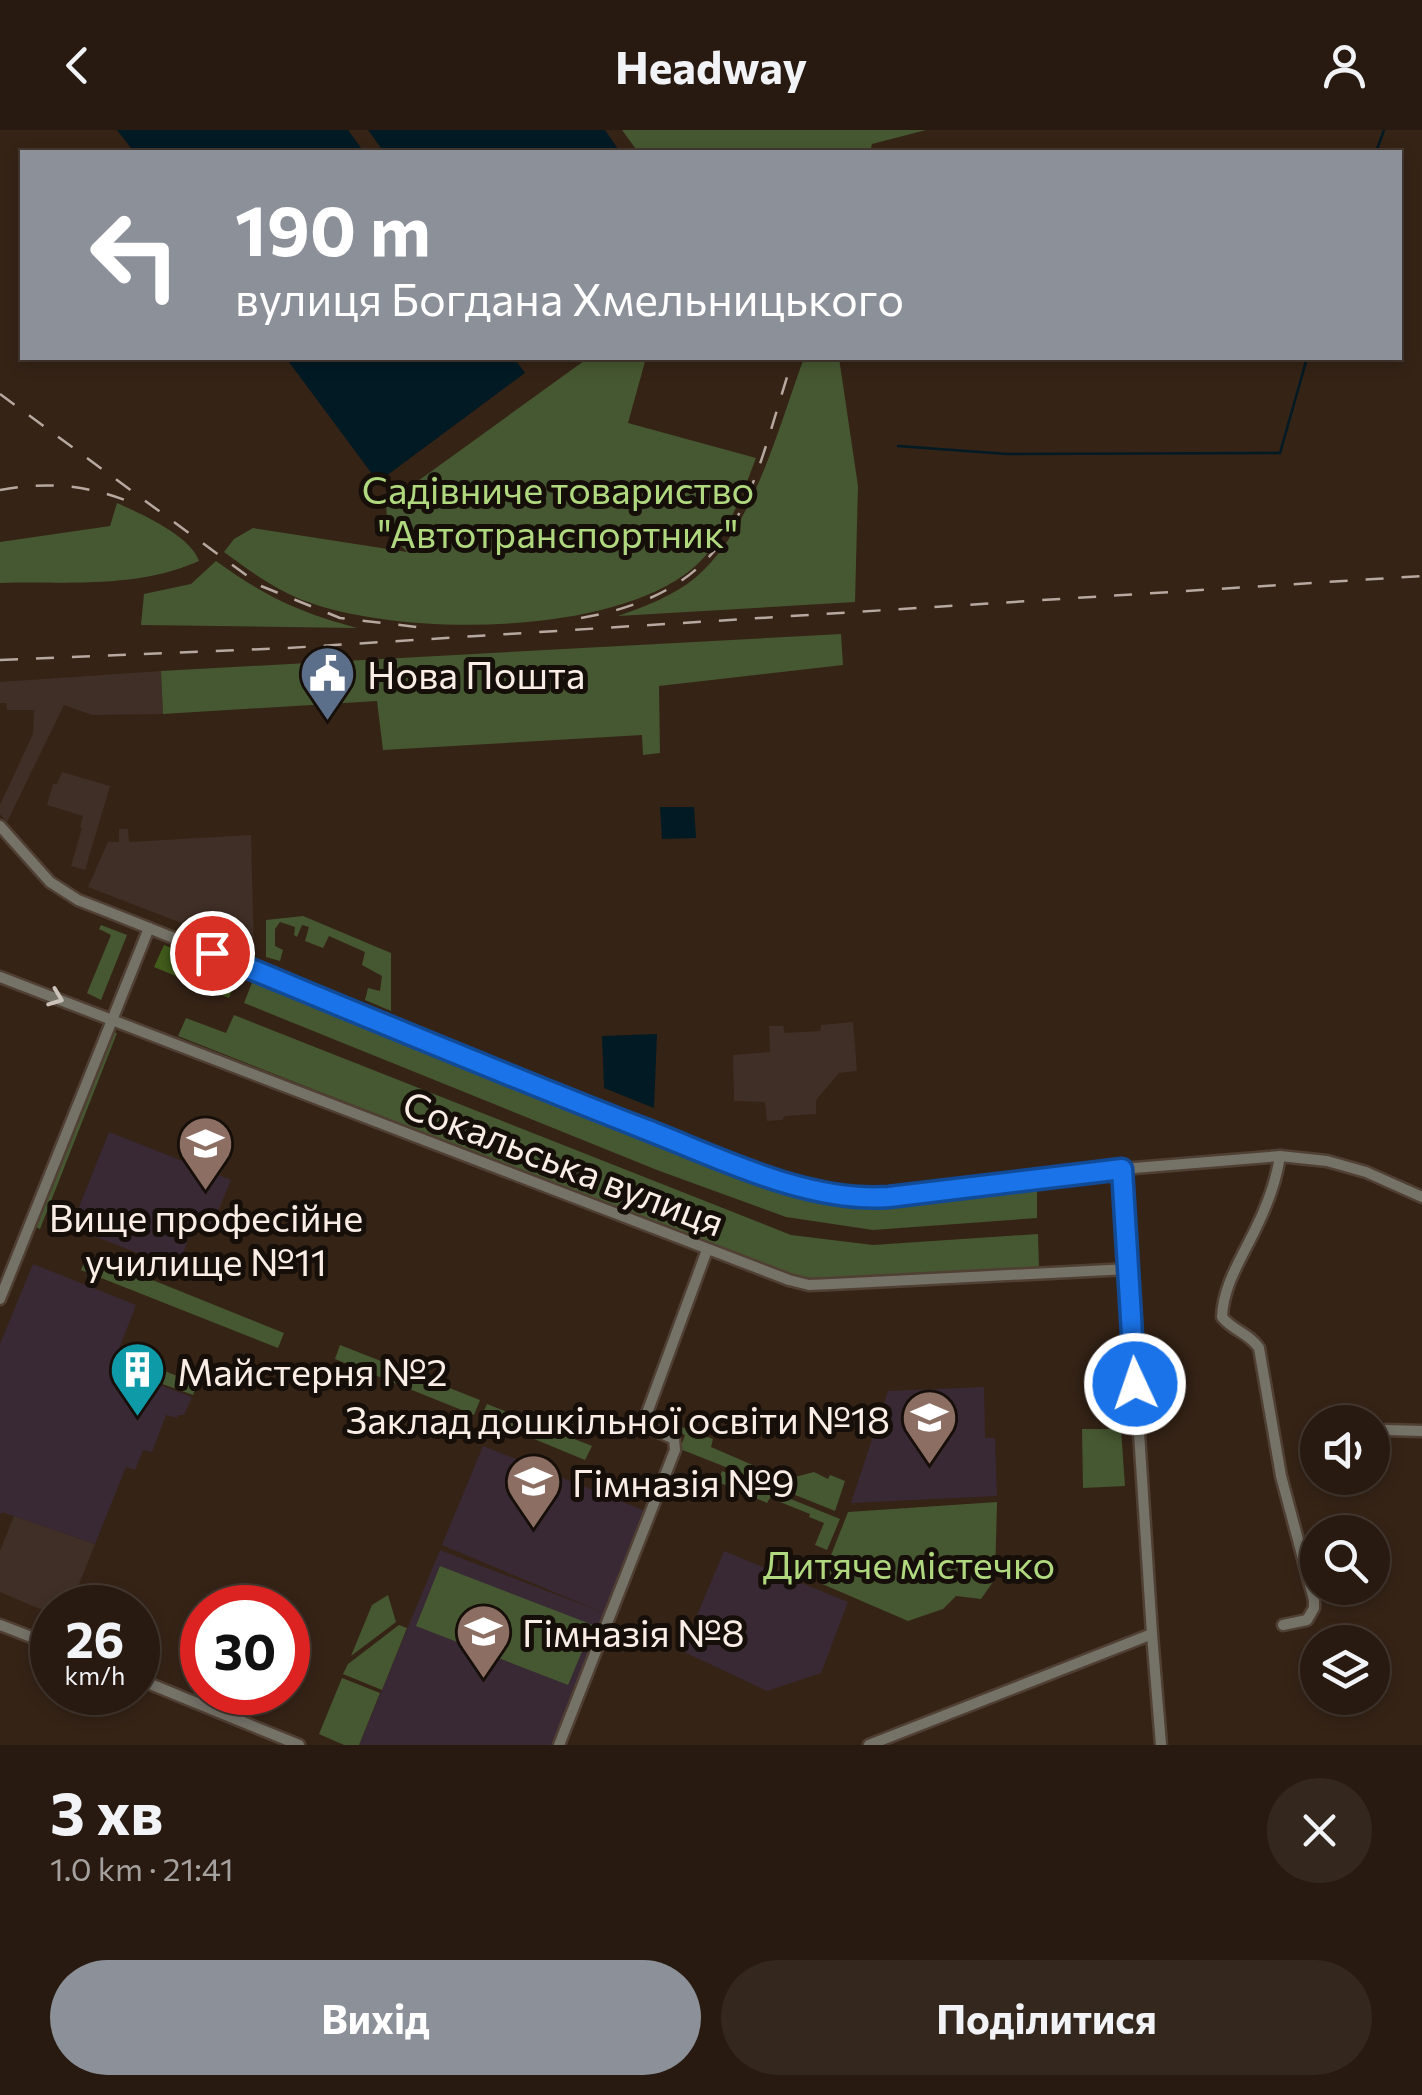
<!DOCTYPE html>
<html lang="uk">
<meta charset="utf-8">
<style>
body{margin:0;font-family:Commissioner,sans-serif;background:#34271e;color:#f1f3f6;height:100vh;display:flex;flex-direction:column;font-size:38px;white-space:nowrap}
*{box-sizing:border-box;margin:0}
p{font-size:32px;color:#a5a19f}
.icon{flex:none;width:55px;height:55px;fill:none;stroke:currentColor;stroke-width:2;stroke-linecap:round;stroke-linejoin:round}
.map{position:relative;height:1615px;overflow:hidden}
.panel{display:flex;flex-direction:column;background:#281a10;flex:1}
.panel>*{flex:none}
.banner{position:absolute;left:20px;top:20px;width:1382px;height:210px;border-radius:0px;box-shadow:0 5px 15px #0003,0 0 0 2px #443830;background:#8c9099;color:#fff;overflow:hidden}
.buttons{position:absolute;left:1300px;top:1275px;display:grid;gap:20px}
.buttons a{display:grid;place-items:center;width:90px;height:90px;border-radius:50%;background:#281a10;box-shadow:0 5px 15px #0003,0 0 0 2px #443830;font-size:50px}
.speed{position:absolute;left:30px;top:1455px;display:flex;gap:20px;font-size:50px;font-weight:700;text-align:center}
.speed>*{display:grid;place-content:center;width:130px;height:130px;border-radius:50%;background:#281a10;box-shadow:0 5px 15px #0003,0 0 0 2px #443830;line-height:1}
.speed small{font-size:25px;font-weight:400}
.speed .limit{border:15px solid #d22;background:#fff;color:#111}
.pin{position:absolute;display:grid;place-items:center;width:85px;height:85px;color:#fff;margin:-42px;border:5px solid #fff;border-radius:50%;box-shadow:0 2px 10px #0007}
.me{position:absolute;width:110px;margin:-55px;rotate:357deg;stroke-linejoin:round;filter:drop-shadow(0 0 8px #0008)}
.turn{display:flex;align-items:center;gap:35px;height:210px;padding:0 50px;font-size:45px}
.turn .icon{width:130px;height:130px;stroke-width:2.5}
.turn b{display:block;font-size:70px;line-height:85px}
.round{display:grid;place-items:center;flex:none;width:105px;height:105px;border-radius:52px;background:#34271e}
.summary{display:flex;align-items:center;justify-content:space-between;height:170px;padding:0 50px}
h1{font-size:60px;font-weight:700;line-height:75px}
.button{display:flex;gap:20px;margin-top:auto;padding:20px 50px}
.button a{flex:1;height:115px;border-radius:60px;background:#8c9099;color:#fff;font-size:40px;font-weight:700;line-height:115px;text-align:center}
.button a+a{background:#34271e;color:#f1f3f6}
header{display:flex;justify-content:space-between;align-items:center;height:130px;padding:0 50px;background:#281a10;font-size:45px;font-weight:700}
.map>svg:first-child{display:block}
.commercial{fill:#402f26}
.education{fill:#392935}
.green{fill:#465831}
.forest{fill:#425c1c}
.water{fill:#011a24}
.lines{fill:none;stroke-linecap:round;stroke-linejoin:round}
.stream{stroke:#011a24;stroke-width:2.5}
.minor-casing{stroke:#503f33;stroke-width:15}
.minor{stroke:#757268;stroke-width:10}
.rail{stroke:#b7a9a0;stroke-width:2.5;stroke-dasharray:18 18;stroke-linecap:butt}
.oneway{stroke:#cbc2b9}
.route-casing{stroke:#114b97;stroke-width:25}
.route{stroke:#1a73e8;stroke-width:18}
.labels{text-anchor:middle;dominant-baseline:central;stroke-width:10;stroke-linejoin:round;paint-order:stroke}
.park-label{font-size:38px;fill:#b0d97f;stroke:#160f09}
.poi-label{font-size:38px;fill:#f9ede5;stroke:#160f09;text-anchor:start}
.street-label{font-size:38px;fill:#f9ede5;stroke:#160f09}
</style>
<header><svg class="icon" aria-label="back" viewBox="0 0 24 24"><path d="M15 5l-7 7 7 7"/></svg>Headway<svg class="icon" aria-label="person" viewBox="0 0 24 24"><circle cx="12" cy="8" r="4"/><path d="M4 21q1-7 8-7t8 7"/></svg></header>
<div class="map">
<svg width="1422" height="1615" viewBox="0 0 1422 1615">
<rect width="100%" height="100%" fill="#352316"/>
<g class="commercial">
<path d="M161,541L163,584L92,585L64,575L7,692L0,684V675L33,604L34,580H7L6,573H0V552Z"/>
<path d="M62,642L110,656L85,740L71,736L82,698L80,697L83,686L47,675L53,654H57Z"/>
<path d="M119,699H128L129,712L251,705L254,821L88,757L108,712H119Z"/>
<path d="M853,892L857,941L839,943L816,970V984L785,986L782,990L767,991L765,972L734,971L733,925L770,922L769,896H783L785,903L820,901L821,895Z"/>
<path d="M14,1386L95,1414L70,1477L52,1478V1484L0,1462V1421Z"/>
</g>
<g class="education">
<path d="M109,1002L231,1050L212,1095L189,1106L178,1139L71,1097Z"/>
<path d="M33,1134L136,1175L112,1237L192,1267L184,1285H178L177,1288L166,1285L152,1322L143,1320L135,1340L126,1337L95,1414L2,1382L0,1385V1214Z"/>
<path d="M984,1257L985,1308H995L997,1366L851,1373L888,1261Z"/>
<path d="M483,1316L645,1381L555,1615H359L440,1420L604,1483L442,1415Z"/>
<path d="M724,1421L848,1472L821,1543L767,1561L682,1521Z"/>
</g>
<g class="green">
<path d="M622,0H926L872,14L870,22H694L681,19L638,22Z"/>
<path d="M588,228H646L628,293L756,328C741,368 726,410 692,439C610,506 405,507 308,472C277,461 250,441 224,422L234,409L253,398L407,422L388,401L386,374Z"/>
<path d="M804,228H839L858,356L855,472L618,486C644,477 673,466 695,448C753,399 778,298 804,228Z"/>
<path d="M117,373C141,384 190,405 199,431C136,459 68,451 0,453V412L110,396Z"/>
<path d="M216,431C266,467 298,482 357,498L141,495L144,464L191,454Z"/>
<path d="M841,504L843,535L659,556L660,623L643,625L642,605L383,620L377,571L163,584L161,541Z"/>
<path d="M303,786L391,823V881L365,870L368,858L380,861L382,846L362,835L365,822L329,806L323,818L305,811L309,797L302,795L297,807L294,805L295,797L280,792L275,799V816L283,820L280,831L266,827V790Z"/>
<path d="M101,795L127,805L101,870L87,863L111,805L99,799Z"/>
<path d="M253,850L795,1061L866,1074L1037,1059V1088L873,1100L786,1087L657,1040L244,873Z"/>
<path d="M234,885L791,1105L873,1115L1038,1104L1039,1137L816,1150L786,1145L178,906L186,888L226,903Z"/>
<path d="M110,901L117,903L40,1099L34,1096Z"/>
<path d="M88,1124L284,1203L278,1218L81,1140Z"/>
<path d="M340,1215L480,1270L474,1285L335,1229Z"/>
<path d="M120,1223L197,1254L193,1265L115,1237Z"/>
<path d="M487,1274L592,1316L585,1330L481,1287Z"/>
<path d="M667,1288L679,1293V1296L713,1309L711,1317L778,1346L761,1351L680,1319L685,1305L663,1296Z"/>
<path d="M1121,1299L1125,1356L1083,1358L1082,1299Z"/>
<path d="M722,1341L840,1389L827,1420L815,1415L824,1393L809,1387L810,1384L770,1368L767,1373L718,1352Z"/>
<path d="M814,1342L828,1349L830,1345L845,1351L835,1381L768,1354Z"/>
<path d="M997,1372L995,1449L981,1469L956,1466L943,1479L908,1491L820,1453L848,1382Z"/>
<path d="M440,1436L593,1495L568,1555L416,1496Z"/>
<path d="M388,1465L396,1492L351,1526L372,1475Z"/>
<path d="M399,1495L407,1498L382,1560L343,1544L348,1534Z"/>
<path d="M342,1548L380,1563L359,1615H344L319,1604Z"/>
</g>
<path class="forest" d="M164,815L238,844L229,868L154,837Z"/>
<g class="water">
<path d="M117,0H348L364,22H134Z"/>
<path d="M368,0H605L620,22H384Z"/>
<path d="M286,228H514L525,243L378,352Z"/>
<path d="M660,677H694L696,708L662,709Z"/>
<path d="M657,904L654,978L604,958L602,906Z"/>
</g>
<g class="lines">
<g class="stream">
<path d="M1376,22L1384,0"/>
<path d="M898,316L1007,324L1280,323L1307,228"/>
</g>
<defs>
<g id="minor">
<path d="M0,696L50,752L78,770C263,842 444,921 628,992C706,1022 805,1073 889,1067L1122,1039L1280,1026L1327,1031L1366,1042L1422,1067"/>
<path d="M0,847L789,1150L809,1155L832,1154L1129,1139"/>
<path d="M1280,1026C1276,1053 1267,1076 1255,1100C1241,1129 1223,1156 1222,1187C1233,1201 1249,1203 1259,1218L1281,1346L1314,1470V1478L1307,1490L1283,1495"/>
<path d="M0,1169L149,798"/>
<path d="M1386,1300L1422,1301"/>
<path d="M0,1495L52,1515"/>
<path d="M1152,1504L1161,1615"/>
<path d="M138,1549L299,1615"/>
<path d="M559,1615L675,1320L674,1309L649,1298L647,1283L707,1120"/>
<path d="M869,1615L1152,1504L1122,1039"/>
</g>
</defs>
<use href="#minor" class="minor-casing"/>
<use href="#minor" class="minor"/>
<g class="rail">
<path d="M0,264L261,456L340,488L425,498"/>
<path d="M0,360C49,351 89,355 135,374"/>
<path d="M581,488C742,460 750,361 793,228"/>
<path d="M0,530L288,518L1422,446"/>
</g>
</g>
<defs><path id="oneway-chevron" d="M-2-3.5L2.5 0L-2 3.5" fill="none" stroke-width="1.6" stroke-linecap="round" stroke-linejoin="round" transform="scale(2.5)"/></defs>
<use class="oneway" href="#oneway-chevron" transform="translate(56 868) rotate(21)"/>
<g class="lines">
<defs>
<path id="route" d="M212,823C355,882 498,942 642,998C718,1027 806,1073 889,1067L1122,1039L1135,1254"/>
</defs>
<use href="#route" class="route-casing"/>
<use href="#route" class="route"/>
</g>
<defs>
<symbol id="civic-pin" viewBox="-11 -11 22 30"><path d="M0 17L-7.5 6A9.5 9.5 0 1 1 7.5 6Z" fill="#5c6f8a" stroke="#160f09"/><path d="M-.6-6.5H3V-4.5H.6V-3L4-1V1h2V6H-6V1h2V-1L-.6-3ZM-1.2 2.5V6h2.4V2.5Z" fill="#fff"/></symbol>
<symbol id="university-pin" viewBox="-11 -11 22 30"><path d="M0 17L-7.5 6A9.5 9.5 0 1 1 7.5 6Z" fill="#8d6e63" stroke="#160f09"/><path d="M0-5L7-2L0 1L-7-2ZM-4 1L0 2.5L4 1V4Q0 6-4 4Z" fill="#fff"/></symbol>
<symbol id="building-pin" viewBox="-11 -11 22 30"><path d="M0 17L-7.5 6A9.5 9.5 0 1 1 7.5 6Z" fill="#0f9aa8" stroke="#160f09"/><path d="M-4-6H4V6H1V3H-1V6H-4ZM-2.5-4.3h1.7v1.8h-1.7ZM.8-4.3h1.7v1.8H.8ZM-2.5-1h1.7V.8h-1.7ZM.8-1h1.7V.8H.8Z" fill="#fff"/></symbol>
<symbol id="school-pin" viewBox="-11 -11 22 30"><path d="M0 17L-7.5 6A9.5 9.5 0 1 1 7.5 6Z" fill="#8d6e63" stroke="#160f09"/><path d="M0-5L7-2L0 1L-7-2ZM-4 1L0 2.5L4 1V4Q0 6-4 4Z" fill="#fff"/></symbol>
</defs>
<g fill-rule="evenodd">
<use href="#civic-pin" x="296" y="512" width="63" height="86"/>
<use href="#university-pin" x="174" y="982" width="63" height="86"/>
<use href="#building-pin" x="106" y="1208" width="63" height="86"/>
<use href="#school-pin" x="898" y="1256" width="63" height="86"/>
<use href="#school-pin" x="502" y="1320" width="63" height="86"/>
<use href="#school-pin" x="452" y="1470" width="63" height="86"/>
</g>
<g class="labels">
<g class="park-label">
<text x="558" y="358">Садівниче товариство<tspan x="558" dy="44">"Автотранспортник"</tspan></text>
<text x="909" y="1433">Дитяче містечко</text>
</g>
<g class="poi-label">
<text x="367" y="543">Нова Пошта</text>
<text x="206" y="1086" text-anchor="middle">Вище професійне<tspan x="206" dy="44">училище №11</tspan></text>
<text x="177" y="1240">Майстерня №2</text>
<text x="890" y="1288" text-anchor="end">Заклад дошкільної освіти №18</text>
<text x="572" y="1351">Гімназія №9</text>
<text x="522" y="1501">Гімназія №8</text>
</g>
<g class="street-label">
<text transform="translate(564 1032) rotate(21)">Сокальська вулиця</text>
</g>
</g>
</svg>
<div class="buttons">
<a><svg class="icon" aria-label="sound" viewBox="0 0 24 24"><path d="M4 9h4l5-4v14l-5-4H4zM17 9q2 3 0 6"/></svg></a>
<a><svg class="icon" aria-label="search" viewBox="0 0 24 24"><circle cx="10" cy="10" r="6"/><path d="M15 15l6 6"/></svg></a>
<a><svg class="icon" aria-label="layers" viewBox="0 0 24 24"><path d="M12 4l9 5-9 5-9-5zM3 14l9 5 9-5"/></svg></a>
</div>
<div class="speed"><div>26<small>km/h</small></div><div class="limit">30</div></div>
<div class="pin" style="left:212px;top:823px;background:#d93025"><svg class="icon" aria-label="arrive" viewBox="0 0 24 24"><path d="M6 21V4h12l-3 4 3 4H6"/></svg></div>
<svg class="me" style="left:1135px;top:1254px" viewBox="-20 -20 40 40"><circle r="17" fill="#1a73e8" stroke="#fff" stroke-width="3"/><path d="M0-11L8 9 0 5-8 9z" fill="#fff"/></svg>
<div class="banner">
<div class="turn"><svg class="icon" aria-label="left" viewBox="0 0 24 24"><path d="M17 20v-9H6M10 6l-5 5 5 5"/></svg><div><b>190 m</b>вулиця Богдана Хмельницького</div></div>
</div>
</div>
<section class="panel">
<div class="summary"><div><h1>3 хв</h1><p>1.0 km · 21:41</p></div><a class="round"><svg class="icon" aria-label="close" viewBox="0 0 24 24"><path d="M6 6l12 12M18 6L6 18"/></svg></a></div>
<div class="button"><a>Вихід</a><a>Поділитися</a></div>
</section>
